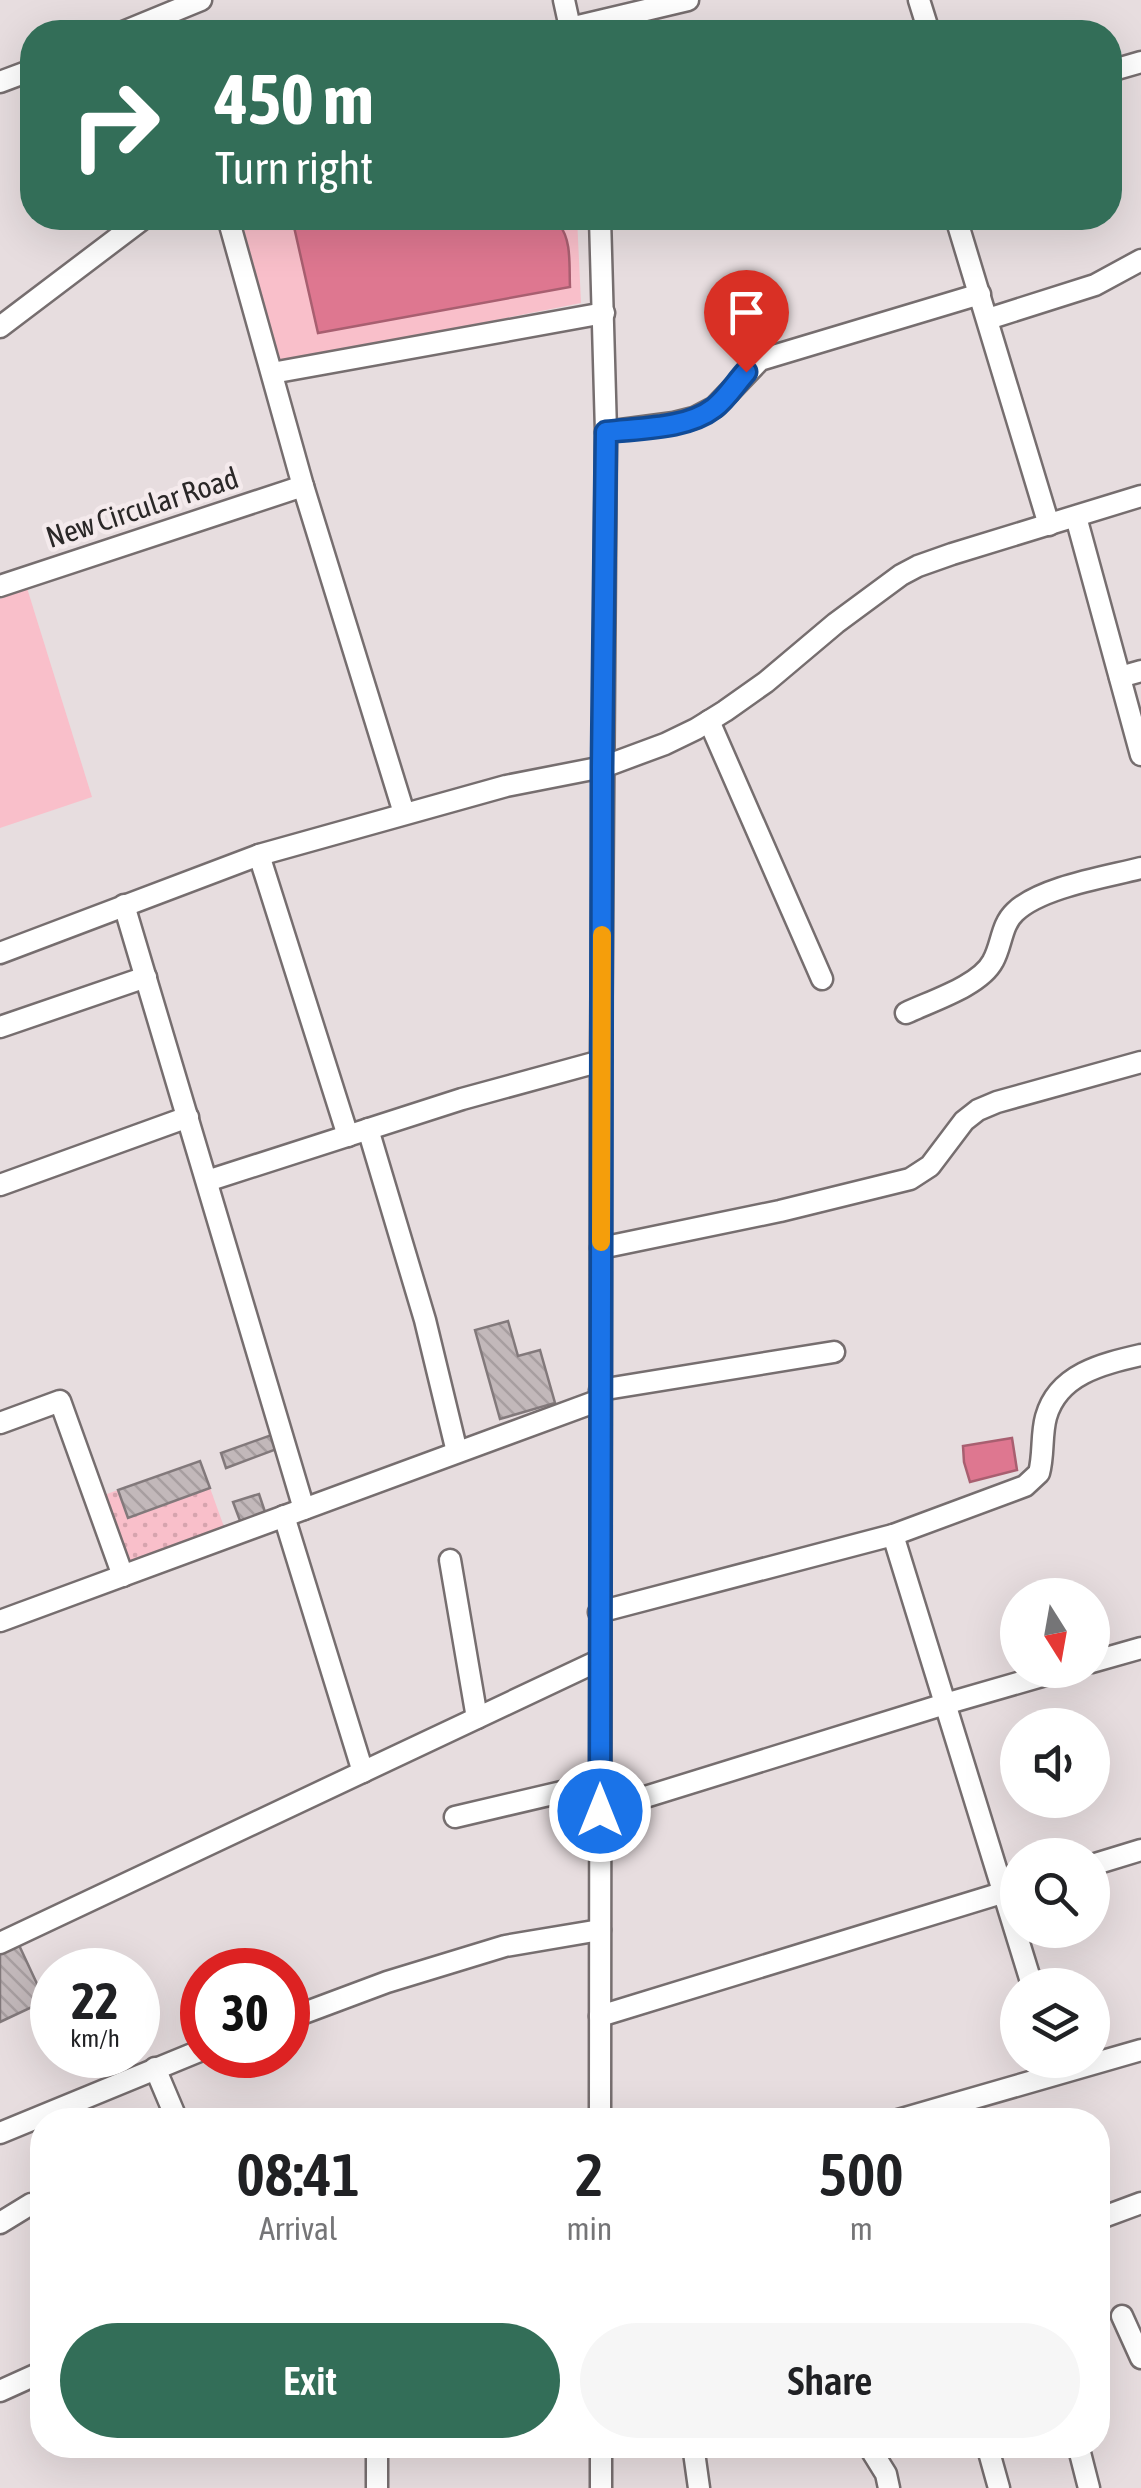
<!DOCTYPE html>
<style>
body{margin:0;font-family:"Asap Condensed",sans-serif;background:#f6f6f6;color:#202124;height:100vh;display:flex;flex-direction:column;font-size:38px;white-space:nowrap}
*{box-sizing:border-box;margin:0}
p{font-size:32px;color:#757577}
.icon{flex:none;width:55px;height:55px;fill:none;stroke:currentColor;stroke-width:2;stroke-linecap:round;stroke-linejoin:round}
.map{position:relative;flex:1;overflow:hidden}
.panel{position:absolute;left:30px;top:2108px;width:1080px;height:350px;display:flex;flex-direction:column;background:#fff;border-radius:40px;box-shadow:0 10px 40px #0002}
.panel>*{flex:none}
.top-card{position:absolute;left:20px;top:20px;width:1102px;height:210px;border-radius:40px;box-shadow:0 10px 40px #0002;background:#336e58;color:#fff;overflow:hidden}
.needle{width:65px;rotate:169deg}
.fabs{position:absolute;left:1000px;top:1578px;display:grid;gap:20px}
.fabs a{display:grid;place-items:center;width:110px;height:110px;border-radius:50%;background:#fff;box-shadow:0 10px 40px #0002;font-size:50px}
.speed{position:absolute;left:30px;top:1948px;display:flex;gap:20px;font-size:50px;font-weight:700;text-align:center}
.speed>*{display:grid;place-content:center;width:130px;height:130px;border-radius:50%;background:#fff;box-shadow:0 10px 40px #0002;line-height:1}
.speed small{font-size:25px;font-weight:400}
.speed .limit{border:15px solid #d22;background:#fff;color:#111}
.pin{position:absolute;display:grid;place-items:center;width:85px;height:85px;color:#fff;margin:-102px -42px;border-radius:50% 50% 50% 0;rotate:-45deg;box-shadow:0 0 10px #0007}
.pin .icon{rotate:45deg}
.me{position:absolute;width:110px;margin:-55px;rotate:0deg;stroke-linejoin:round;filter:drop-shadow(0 0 8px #0008)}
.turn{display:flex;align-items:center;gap:35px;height:210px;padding:0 30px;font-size:45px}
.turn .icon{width:130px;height:130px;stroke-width:2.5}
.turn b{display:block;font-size:70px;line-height:85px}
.eta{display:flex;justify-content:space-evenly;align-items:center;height:170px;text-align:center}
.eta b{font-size:60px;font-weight:600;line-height:70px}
.action{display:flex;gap:20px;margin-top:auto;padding:20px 30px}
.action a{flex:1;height:115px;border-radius:60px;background:#336e58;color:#fff;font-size:40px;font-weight:600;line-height:115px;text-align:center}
.action a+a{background:#f6f6f6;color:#202124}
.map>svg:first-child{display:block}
.grass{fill:url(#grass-dots)}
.park{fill:#f9bfca}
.water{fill:#de7790;stroke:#a85f70;stroke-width:2.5}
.building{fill:url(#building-back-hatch);stroke:#82797b;stroke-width:2.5}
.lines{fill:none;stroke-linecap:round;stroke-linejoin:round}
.minor-casing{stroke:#766e6f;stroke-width:25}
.minor{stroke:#fff;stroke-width:20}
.route-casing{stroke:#114b97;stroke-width:25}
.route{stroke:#1a73e8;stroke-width:18}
.slow{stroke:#f59e0b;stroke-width:18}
.labels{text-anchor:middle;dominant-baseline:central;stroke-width:9;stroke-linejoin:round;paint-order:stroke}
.street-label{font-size:30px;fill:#2a2727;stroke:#f4eaec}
</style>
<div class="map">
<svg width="1141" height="2488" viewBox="0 0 1141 2488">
<defs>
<pattern id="grass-dots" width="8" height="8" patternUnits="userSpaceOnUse" patternTransform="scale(2.5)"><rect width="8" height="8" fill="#f9bfca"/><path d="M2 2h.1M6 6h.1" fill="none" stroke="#d6a4ae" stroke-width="1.8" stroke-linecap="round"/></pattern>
<pattern id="building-back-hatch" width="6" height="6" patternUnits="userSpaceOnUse" patternTransform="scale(2.5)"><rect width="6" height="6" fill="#c2b8ba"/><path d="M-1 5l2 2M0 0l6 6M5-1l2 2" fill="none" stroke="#a79ea0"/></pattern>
</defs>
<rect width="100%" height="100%" fill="#e7dddf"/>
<path class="grass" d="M210,1488L227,1535L139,1567L129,1563L104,1495L118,1490L128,1518Z"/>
<g class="park">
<path d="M241,218H577L581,303L280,363Z"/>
<path d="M27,588L92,797L0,828V599Z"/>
</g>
<g class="water">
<path d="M292,218H516C527,235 542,224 559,225C572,239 569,267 570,287L318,333Z"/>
<path d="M1012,1438L1017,1470L970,1482L964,1462L963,1446Z"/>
</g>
<g class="building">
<path d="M508,1321L518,1356L540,1350L555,1403L500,1419L475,1330Z"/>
<path d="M277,1433L282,1447L226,1468L221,1453Z"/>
<path d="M200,1461L210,1488L128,1518L118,1490Z"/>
<path d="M259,1494L267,1518L242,1526L233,1502Z"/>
<path d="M18,1943L45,2001L0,2022V1952Z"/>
</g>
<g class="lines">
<defs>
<g id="minor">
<path d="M564,0L571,32"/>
<path d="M919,0L929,32"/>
<path d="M570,28L688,0"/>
<path d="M123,32L201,0"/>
<path d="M1110,71L1141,62"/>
<path d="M0,82L32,70"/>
<path d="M228,218L303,486L404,813"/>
<path d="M600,218L606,432L601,1061L600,2120"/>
<path d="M956,218L1049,525"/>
<path d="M988,319L1095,285L1141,260"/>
<path d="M0,327L144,218"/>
<path d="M272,373L604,313"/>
<path d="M606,432L674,423L694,418L715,407L760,360L980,294"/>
<path d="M1076,517L1141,755"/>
<path d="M0,586L303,486"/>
<path d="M1120,677L1141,671"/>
<path d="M709,721L822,979"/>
<path d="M259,855L348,1136"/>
<path d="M124,905L304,1509"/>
<path d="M0,953L259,855L506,786L603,767L665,744L696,729L725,711L766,682L836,623L901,575L918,566L952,554L1141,496"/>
<path d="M906,1013C931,1001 980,986 993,961C1002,945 1001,925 1015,912C1041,887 1106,877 1141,868"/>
<path d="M0,1027L146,977"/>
<path d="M368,1129L425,1320L457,1452"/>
<path d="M207,1181L462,1099L601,1061"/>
<path d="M0,1185L188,1117"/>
<path d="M601,1248L780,1211L910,1179L930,1166L964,1121L978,1110L997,1102L1141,1062"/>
<path d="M600,1390L834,1352"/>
<path d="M0,1423L60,1401L123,1576"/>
<path d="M284,1516L363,1772"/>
<path d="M893,1535L1032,1985"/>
<path d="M450,1560L477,1718"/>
<path d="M599,1612L893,1535L1025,1486L1039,1473C1044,1455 1041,1435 1046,1417C1058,1374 1102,1364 1141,1355"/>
<path d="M0,1621L600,1400"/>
<path d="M1092,1662L1141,1648"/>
<path d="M600,1811L945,1704L1063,1670"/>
<path d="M455,1817L600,1783"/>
<path d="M1092,1865L1141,1850"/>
<path d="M0,1943L600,1660"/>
<path d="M600,2016L1018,1888"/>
<path d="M288,2019L387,1982L505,1946L600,1930"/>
<path d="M155,2068L177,2120"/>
<path d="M898,2120L1141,2050"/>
<path d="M0,2133L202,2050"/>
<path d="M1098,2219L1141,2203"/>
<path d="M0,2223L31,2204"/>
<path d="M1122,2316L1141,2358"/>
<path d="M0,2391L42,2372"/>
<path d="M377,2445V2488"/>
<path d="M601,2445V2488"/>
<path d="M693,2445L699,2488"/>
<path d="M868,2445L886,2474L889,2488"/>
<path d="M987,2445L999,2488"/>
<path d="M1078,2445L1089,2488"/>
</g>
</defs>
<use href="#minor" class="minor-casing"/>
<use href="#minor" class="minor"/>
</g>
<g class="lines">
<defs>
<path id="route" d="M600,1811L602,767L606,432C640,428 687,429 714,408C726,399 736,383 746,372"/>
</defs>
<use href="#route" class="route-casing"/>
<use href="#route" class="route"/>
<path class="slow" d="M601,1242L602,935"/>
</g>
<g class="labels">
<g class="street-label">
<text transform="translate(142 507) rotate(-18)">New Circular Road</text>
</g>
</g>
</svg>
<div class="fabs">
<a><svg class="needle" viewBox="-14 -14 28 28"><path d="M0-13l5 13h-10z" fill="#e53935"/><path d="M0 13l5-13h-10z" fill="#757577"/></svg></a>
<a><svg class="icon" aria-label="sound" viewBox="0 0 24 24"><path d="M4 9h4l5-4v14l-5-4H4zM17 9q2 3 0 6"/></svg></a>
<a><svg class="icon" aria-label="search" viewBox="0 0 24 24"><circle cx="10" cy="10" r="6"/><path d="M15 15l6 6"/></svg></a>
<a><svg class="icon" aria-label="layers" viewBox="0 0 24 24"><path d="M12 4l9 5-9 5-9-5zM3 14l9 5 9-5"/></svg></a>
</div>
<div class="speed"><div>22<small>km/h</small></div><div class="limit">30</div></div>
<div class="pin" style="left:746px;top:372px;background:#d93025"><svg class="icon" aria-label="arrive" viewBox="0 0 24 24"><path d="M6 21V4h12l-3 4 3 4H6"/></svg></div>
<svg class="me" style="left:600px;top:1811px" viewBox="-20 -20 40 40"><circle r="17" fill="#1a73e8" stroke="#fff" stroke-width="3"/><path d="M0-11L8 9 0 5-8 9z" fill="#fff"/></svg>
<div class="top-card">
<div class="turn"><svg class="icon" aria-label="right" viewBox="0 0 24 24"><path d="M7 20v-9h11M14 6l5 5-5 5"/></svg><div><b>450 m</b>Turn right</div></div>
</div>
<section class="panel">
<div class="eta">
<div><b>08:41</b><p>Arrival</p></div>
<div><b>2</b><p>min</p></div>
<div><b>500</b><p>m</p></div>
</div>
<div class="action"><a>Exit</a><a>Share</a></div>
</section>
</div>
